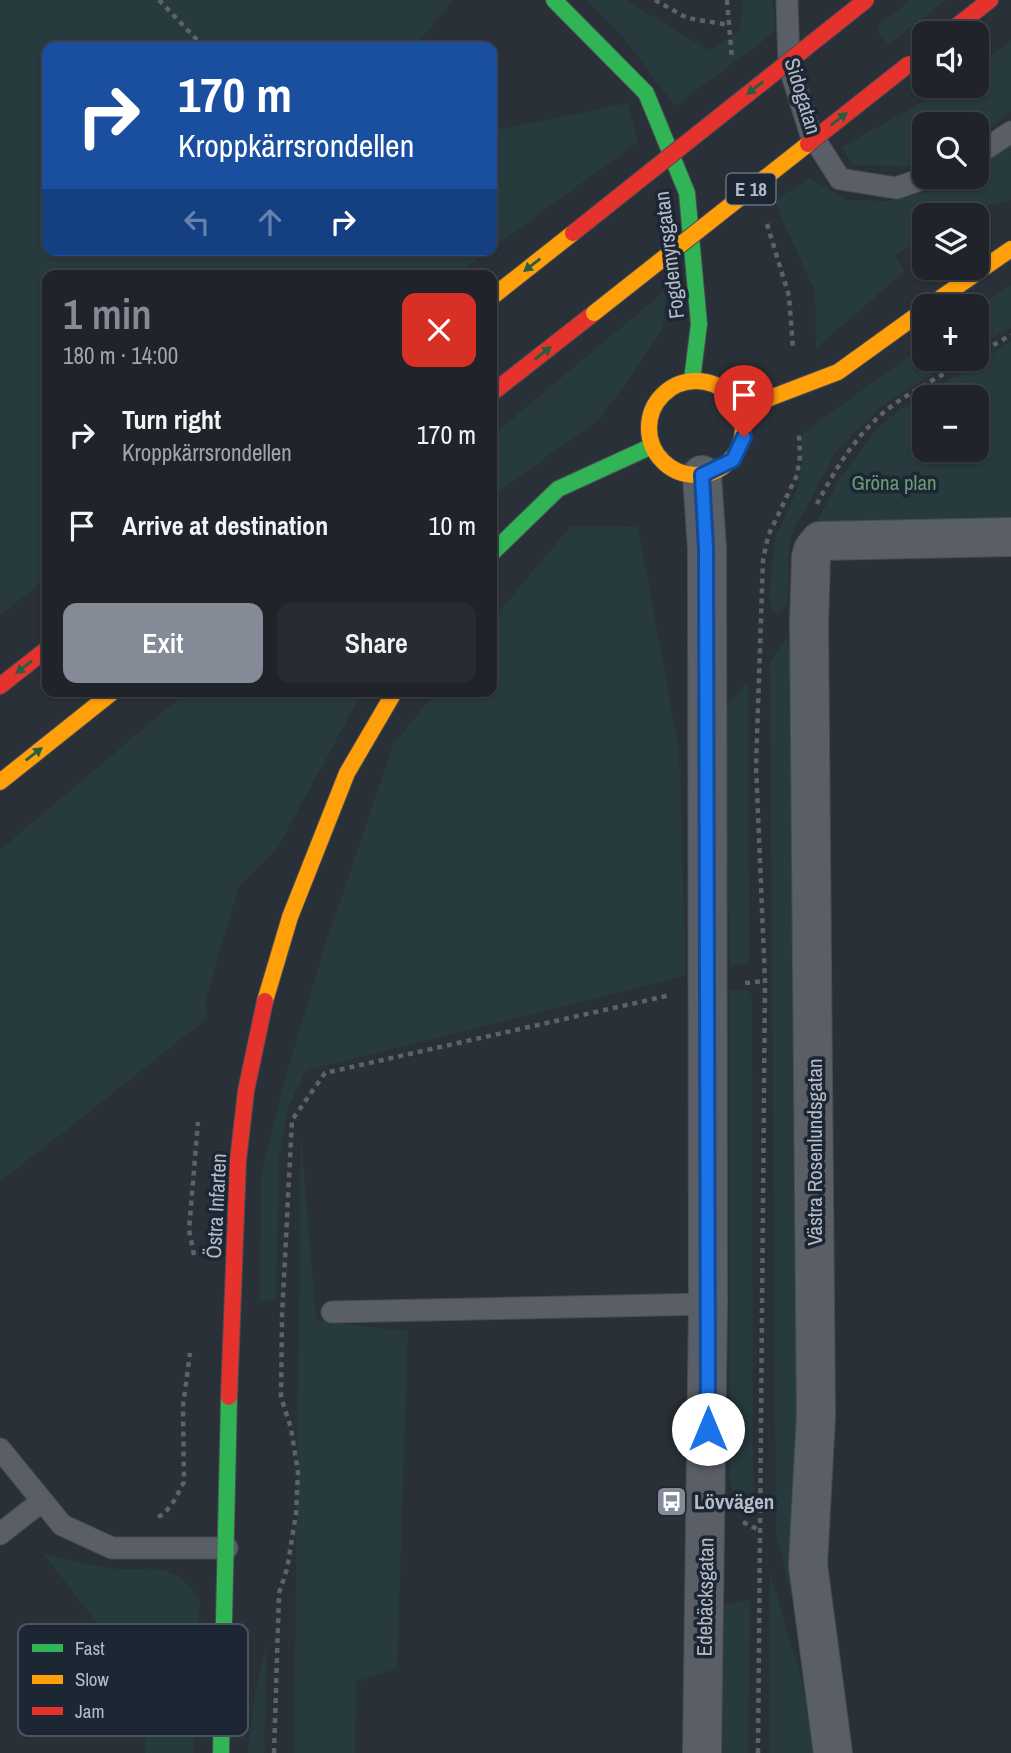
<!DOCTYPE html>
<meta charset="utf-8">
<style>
body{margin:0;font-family:"Archivo Narrow",sans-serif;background:#282c32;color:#f1f3f6;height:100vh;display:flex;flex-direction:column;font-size:26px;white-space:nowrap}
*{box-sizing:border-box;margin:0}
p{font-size:23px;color:#a2a4a8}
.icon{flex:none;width:38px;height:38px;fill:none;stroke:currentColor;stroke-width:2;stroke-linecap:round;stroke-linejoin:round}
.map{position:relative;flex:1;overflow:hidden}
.sheet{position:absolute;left:42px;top:270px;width:455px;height:427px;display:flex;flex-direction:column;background:#20242a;border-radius:14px;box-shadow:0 2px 5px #0004,0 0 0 2px #3d4147}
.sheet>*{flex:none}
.hud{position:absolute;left:42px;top:42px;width:455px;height:214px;border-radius:14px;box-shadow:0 2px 5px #0004,0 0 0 2px #3d4147;background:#1a4fa0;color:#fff;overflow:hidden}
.fabs{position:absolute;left:912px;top:21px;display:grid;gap:14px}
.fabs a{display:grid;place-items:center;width:77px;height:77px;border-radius:14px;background:#20242a;box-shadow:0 2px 5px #0004,0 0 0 2px #3d4147;font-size:35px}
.pin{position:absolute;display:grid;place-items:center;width:60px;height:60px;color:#fff;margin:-72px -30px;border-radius:50% 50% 50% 0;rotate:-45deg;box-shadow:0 0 7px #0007}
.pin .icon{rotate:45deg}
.me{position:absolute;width:77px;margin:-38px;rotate:0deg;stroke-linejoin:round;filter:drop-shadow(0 0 5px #0008)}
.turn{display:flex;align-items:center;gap:24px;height:147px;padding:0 21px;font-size:32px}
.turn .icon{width:91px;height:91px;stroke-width:2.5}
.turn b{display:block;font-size:49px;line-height:60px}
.lanes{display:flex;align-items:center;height:66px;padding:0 21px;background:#0003;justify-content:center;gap:35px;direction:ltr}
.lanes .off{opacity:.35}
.round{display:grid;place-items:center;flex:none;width:74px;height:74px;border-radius:14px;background:#282c32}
.head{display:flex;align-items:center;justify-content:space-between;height:119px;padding:0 21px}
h1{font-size:42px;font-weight:600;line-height:52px;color:#848b96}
.button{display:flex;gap:14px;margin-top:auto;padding:14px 21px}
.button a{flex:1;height:80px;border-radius:14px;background:#848b96;color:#fff;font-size:28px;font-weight:600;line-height:80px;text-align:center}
.button a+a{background:#282c32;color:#f1f3f6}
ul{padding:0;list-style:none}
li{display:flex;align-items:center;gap:21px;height:91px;padding:0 21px}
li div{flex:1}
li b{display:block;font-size:26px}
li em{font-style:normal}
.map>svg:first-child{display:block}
.green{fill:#273a3e;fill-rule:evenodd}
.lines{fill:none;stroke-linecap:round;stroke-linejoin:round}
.lane-casing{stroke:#484c53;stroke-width:23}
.street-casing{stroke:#484c53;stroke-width:40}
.fast-casing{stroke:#484c53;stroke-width:18}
.slow-casing{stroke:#484c53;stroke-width:18}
.jam-casing{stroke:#484c53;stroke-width:18}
.path{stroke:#5d636a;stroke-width:4.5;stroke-dasharray:5 5;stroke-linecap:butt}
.lane{stroke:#5a5e66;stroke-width:21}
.street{stroke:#5a5e66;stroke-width:38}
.fast{stroke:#30b455;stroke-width:16}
.slow{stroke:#ff9f0a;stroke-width:16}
.jam{stroke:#e5322d;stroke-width:16}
.slow-bridge-casing{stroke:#474c53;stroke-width:18;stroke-linecap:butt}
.jam-bridge-casing{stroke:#474c53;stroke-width:18;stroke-linecap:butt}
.slow-bridge{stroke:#ff9f0a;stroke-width:16}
.jam-bridge{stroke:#e5322d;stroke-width:16}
.oneway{fill:#255f41}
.route-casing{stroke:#114b97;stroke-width:18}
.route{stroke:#1a73e8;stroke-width:12}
.labels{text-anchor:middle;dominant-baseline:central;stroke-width:7;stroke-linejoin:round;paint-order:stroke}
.shield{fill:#1d2633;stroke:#878f9c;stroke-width:2}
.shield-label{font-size:19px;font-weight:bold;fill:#b4bcc9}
.street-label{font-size:21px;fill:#b4bcc9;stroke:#1d2633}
.park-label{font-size:21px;fill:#6b9a76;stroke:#1d2633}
.poi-label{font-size:21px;font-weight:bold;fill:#b4bcc9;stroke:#1d2633;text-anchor:start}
.key{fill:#1d2633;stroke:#4a5360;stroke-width:2}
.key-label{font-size:19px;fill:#b4bcc9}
</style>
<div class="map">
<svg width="1011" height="1753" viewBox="0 0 1011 1753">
<rect width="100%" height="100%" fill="#2a3038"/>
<g class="green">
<path d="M0,0H453L415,47H47V250H489L456,275H47V578L0,615Z"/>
<path d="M586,0H626L708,50L740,32L743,0H773L775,32L675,106L627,42Z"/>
<path d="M911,0H946L888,45L876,27Z"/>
<path d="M1011,40V112L977,137L976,124H924V163L918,166L852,165L842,147L951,86H976L977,68Z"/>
<path d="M628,103L638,142L492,248V131Z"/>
<path d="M1011,143V200L992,204L970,215H924V239L895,254L904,272L816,348L815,291L774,201L810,178L846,200L890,201L944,187L960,177H976L977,166Z"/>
<path d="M1011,285V327L977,347V308Z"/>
<path d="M666,290L663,329L601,418L502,489L492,503V436Z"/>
<path d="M1011,342V523L816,524L838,482L871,436L892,415ZM924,397H976V450H924Z"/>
<path d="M924,345V359H956L880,407L835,453L794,530L788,553V594L786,606L780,612H774L769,600L775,538L798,488L802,461V434Z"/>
<path d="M571,526L638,527L679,750L686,976L306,1070L288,1108L279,1158L276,1300L260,1302L261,1177L286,1075L322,955L393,745L436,691H492V620Z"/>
<path d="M786,639L797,655L796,1615L776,1533L770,661Z"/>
<path d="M748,683L749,962L730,966L723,710Z"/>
<path d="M188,691H363L278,847L239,886L205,1002L208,1018L0,1182V850Z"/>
<path d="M729,990H749L752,997L753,1507L738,1510L730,1482Z"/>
<path d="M301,1133L316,1321L408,1331L397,1668L356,1682L355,1753H294Z"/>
<path d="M43,1553C63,1558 83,1564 102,1567C146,1575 170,1554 200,1600L193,1753H145L144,1704L133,1669Z"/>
<path d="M770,1573L803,1684L814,1753H770Z"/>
<path d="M750,1600L748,1753H722L724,1605Z"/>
<path d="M267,1646L264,1753H248C251,1717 256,1681 267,1646Z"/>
</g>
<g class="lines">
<defs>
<g id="lane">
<path d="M787,0L789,65L810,132L840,179L896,188L928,177"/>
<path d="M976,155L1011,132"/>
<path d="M332,1312L708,1304"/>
<path d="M0,1449L62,1525L112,1548H227"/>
<path d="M0,1534L42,1501"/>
</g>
<g id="street">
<path d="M702,475L707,549L708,1304L702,1753"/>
<path d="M833,1753L808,1565L816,1416L809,623L811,557L813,550L820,541L1011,537"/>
</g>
<g id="fast">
<path d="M554,0L646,93L687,193L699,324L692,380"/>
<path d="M492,553L558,489L652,446"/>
<path d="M221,1753L229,1397"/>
</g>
<g id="slow">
<path d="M492,297L573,233"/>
<path d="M929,306L1011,249"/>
<circle cx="696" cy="428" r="47"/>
<path d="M741,409L838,372L924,310"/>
<path d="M0,782L114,691"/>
<path d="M265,1001L290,917L347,773L395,691"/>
</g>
<g id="jam">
<path d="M948,33L990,0"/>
<path d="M492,393L594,313"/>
<path d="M0,686L47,649"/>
<path d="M229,1397L238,1161L246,1091L265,1001"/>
</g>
</defs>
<use href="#lane" class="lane-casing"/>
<use href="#street" class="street-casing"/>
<use href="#fast" class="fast-casing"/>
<use href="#slow" class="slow-casing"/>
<use href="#jam" class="jam-casing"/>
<g class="path">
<path d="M159,0L200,43L211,47"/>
<path d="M655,0L687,18L729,25"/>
<path d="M727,0L732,59"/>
<path d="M913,212L924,227"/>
<path d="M767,224L789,296L793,348"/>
<path d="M976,355L1011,335"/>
<path d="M817,504C836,467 861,427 896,403C919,387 946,373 970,359"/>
<path d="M745,983L765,981"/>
<path d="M194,1255L189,1230L198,1122"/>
<path d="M158,1517L164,1514L174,1501L184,1482L183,1406L190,1353"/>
<path d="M743,1522L761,1531"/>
<path d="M274,1753L279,1593L287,1569L296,1514L298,1473L291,1428L281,1397L282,1317L292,1120L325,1073L671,995"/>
<path d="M758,1753L765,981L756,766L763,560L768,536L797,475L800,456L799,434"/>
</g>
<use href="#lane" class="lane"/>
<use href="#street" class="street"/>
<use href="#fast" class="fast"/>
<use href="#slow" class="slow"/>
<use href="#jam" class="jam"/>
<defs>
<path id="slow-bridge" d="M594,313L808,144"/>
<g id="jam-bridge">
<path d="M808,144L909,64"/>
<path d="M573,233L866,0"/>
</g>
</defs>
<use href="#slow-bridge" class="slow-bridge-casing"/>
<use href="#jam-bridge" class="jam-bridge-casing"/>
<use href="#slow-bridge" class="slow-bridge"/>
<use href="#jam-bridge" class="jam-bridge"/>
</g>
<defs><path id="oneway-solid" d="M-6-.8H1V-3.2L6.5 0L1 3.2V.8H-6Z" transform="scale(1.75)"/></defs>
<g class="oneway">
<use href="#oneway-solid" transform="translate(755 88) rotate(142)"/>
<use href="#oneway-solid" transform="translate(839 119) rotate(-38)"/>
<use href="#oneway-solid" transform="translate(532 265) rotate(142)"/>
<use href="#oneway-solid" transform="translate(543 353) rotate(-38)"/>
<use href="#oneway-solid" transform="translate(24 667) rotate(142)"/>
<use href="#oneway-solid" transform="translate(34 754) rotate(-38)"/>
</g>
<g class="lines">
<defs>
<path id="route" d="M708,1429L706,549L702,475L733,460L744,437"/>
</defs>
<use href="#route" class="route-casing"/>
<use href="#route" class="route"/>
</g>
<defs>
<symbol id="bus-square" viewBox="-11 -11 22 22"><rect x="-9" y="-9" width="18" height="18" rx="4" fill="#848b96" stroke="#1d2633"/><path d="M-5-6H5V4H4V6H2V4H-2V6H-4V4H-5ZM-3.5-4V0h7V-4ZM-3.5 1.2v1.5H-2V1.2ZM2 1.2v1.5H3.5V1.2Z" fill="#fff"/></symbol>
</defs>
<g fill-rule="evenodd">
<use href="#bus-square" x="654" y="1484" width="35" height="35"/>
</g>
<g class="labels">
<rect class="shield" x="726.5" y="173.5" width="49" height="31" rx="5"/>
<g class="shield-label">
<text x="751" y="189">E 18</text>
</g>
<g class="street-label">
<text transform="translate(803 96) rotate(73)">Sidogatan</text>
<text transform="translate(669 255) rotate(-97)">Fogdemyrsgatan</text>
<text transform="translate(814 1152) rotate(-90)">Västra Rosenlundsgatan</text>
<text transform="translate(216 1206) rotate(-87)">Östra Infarten</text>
<text transform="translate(705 1597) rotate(-89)">Edebäcksgatan</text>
</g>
<g class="park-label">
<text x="894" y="482">Gröna plan</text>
</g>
<g class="poi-label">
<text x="694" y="1501">Lövvägen</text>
</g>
</g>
<rect x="18" y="1624" width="230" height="112" rx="10" class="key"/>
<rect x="32" y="1644" width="31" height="8" fill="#30b455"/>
<rect x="32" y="1675" width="31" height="9" fill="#ff9f0a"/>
<rect x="32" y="1707" width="31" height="8" fill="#e5322d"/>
<g class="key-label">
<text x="75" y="1655">Fast</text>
<text x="75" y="1686">Slow</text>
<text x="75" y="1718">Jam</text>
</g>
</svg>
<div class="fabs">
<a><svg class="icon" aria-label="sound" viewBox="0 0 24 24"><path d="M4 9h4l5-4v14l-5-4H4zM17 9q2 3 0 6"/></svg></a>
<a><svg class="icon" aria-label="search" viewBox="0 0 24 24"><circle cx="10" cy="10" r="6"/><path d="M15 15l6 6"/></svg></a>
<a><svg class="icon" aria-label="layers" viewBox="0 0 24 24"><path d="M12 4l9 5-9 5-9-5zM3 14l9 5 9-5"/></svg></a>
<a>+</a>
<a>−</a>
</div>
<div class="pin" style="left:744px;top:437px;background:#d93025"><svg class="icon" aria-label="arrive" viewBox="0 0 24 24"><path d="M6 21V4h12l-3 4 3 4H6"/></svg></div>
<svg class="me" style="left:708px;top:1429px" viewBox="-20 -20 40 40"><circle r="19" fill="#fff"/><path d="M0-13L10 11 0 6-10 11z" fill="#1a73e8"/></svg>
<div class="hud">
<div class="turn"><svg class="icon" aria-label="right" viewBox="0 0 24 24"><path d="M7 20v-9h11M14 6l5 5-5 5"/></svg><div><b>170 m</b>Kroppkärrsrondellen</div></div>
<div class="lanes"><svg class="icon off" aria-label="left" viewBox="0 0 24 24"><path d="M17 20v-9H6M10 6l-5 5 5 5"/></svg><svg class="icon off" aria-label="ahead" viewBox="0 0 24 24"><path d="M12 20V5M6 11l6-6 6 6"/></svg><svg class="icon" aria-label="right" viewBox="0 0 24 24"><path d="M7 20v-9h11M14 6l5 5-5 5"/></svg></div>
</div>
<section class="sheet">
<div class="head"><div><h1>1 min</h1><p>180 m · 14:00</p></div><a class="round" style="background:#d93025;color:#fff"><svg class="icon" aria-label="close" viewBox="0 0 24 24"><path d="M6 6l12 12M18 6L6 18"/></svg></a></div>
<ul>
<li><svg class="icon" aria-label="right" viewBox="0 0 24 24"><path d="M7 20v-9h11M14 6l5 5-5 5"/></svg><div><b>Turn right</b><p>Kroppkärrsrondellen</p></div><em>170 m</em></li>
<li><svg class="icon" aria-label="arrive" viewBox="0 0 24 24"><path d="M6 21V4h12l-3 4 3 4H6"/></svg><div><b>Arrive at destination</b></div><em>10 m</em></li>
</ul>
<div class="button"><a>Exit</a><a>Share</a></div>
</section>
</div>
